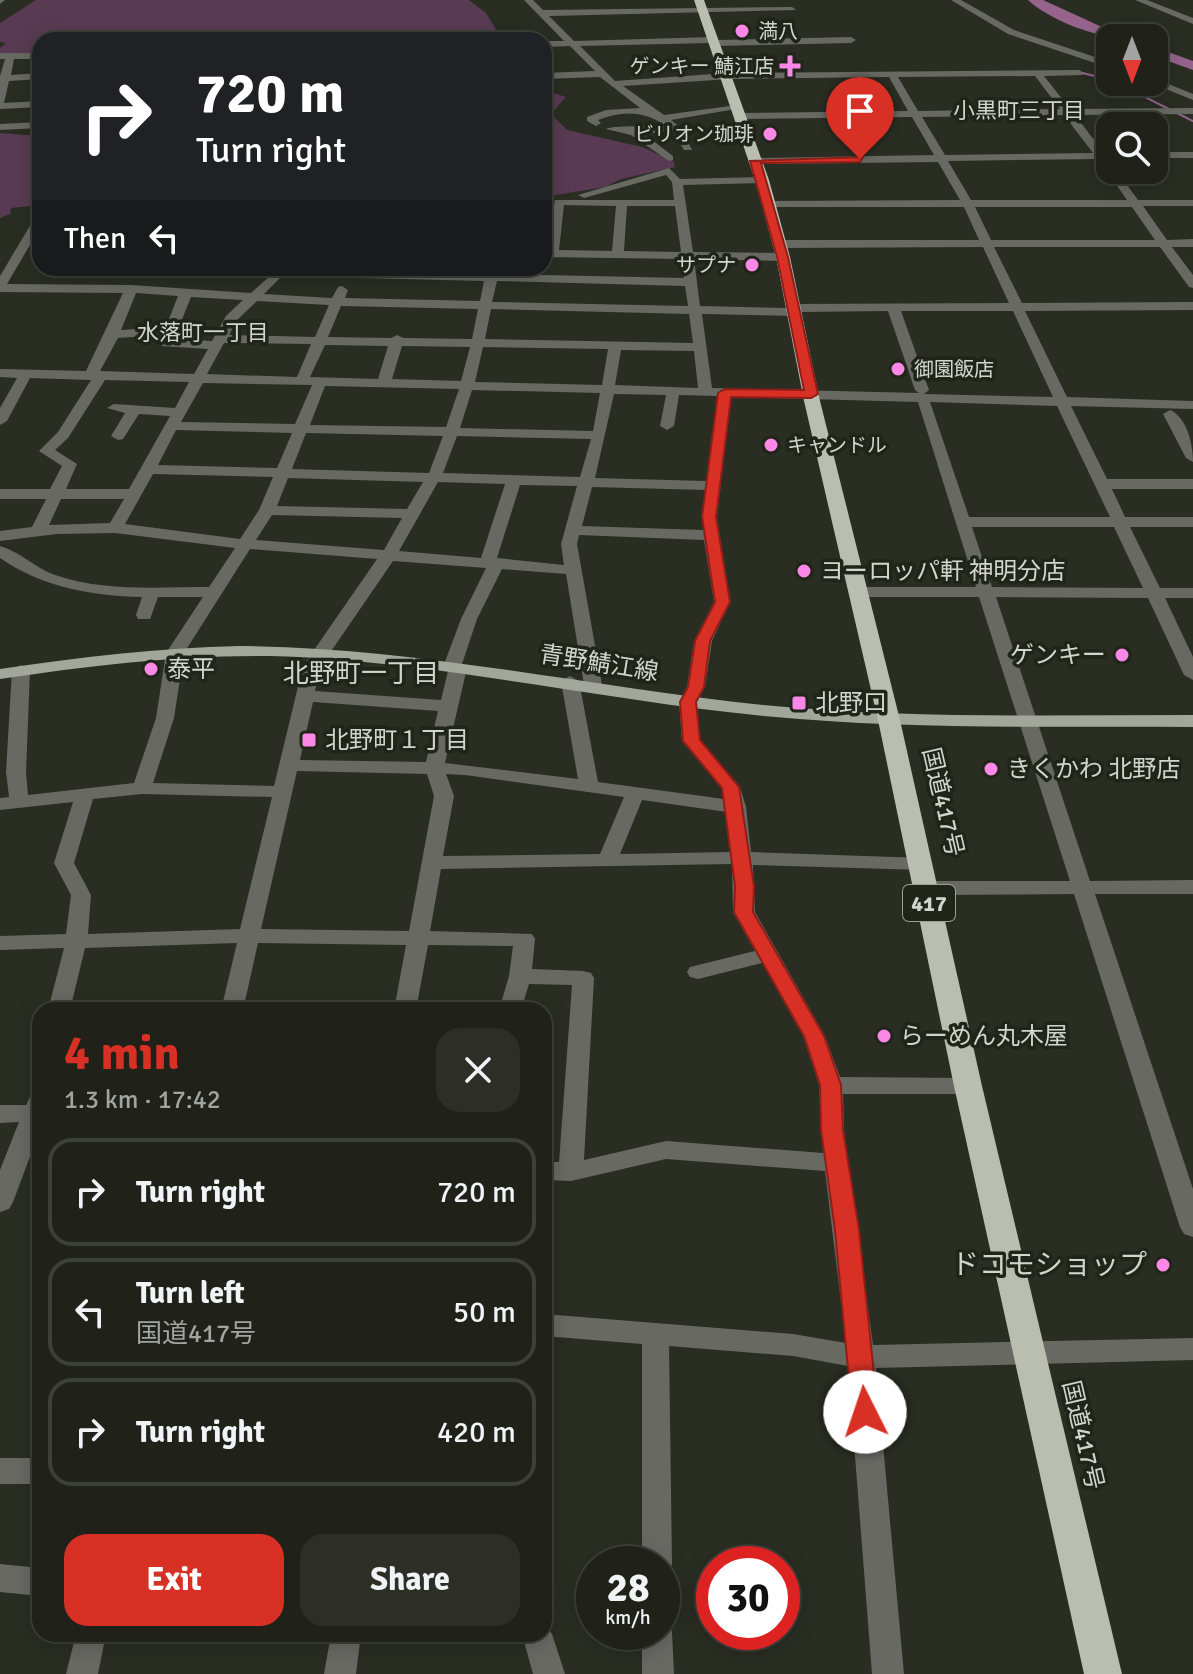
<!DOCTYPE html>
<meta charset="utf-8">
<style>
body{margin:0;font-family:Signika,"Noto Sans JP",sans-serif;background:#2d2f27;color:#f1f3f6;height:100vh;display:flex;flex-direction:column;font-size:30px;white-space:nowrap}
*{box-sizing:border-box;margin:0}
p{font-size:26px;color:#a2a4a2}
.icon{flex:none;width:44px;height:44px;fill:none;stroke:currentColor;stroke-width:2;stroke-linecap:round;stroke-linejoin:round}
.map{position:relative;flex:1;overflow:hidden}
.side{position:absolute;left:32px;top:1002px;width:520px;height:640px;display:flex;flex-direction:column;background:#20221a;border-radius:24px;box-shadow:0 4px 20px #0003,0 0 0 2px #3d3f39}
.side>*{flex:none}
.top-card{position:absolute;left:32px;top:32px;width:520px;height:244px;border-radius:24px;box-shadow:0 4px 20px #0003,0 0 0 2px #3d3f39;background:#202124;color:#fff;overflow:hidden}
.needle{width:52px;rotate:180deg}
.tools{position:absolute;left:1096px;top:24px;display:grid;gap:16px}
.tools a{display:grid;place-items:center;width:72px;height:72px;border-radius:16px;background:#20221a;box-shadow:0 4px 20px #0003,0 0 0 2px #3d3f39;font-size:40px}
.speed{position:absolute;left:576px;top:1546px;display:flex;gap:16px;font-size:40px;font-weight:700;text-align:center}
.speed>*{display:grid;place-content:center;width:104px;height:104px;border-radius:50%;background:#20221a;box-shadow:0 4px 20px #0003,0 0 0 2px #3d3f39;line-height:1}
.speed small{font-size:20px;font-weight:400}
.speed .limit{border:12px solid #d22;background:#fff;color:#111}
.pin{position:absolute;display:grid;place-items:center;width:68px;height:68px;color:#fff;margin:-82px -34px;border-radius:50% 50% 50% 0;rotate:-45deg;box-shadow:0 0 8px #0007}
.pin .icon{rotate:45deg}
.me{position:absolute;width:88px;margin:-44px;rotate:356deg;stroke-linejoin:round;filter:drop-shadow(0 0 6px #0008)}
.turn{display:flex;align-items:center;gap:28px;height:168px;padding:0 32px;font-size:36px}
.turn .icon{width:104px;height:104px;stroke-width:2.5}
.turn b{display:block;font-size:56px;line-height:68px}
.then{display:flex;align-items:center;height:76px;padding:0 32px;background:#0003;gap:16px;font-size:30px}
.round{display:grid;place-items:center;flex:none;width:84px;height:84px;border-radius:24px;background:#2d2f27}
.headline{display:flex;align-items:center;justify-content:space-between;height:136px;padding:0 32px}
h1{font-size:48px;font-weight:800;line-height:60px;color:#d93025}
.action{display:flex;gap:16px;margin-top:auto;padding:16px 32px}
.action a{flex:1;height:92px;border-radius:24px;background:#d93025;color:#fff;font-size:32px;font-weight:800;line-height:92px;text-align:center}
.action a+a{background:#2d2f27;color:#f1f3f6}
ul{padding:0;list-style:none}
li{display:flex;align-items:center;gap:24px;height:108px;margin:0 16px 12px;padding:0 16px;border:4px solid #3d3f39;border-radius:24px}
li div{flex:1}
li b{display:block;font-size:30px}
li em{font-style:normal}
.map>svg:first-child{display:block}
.green{fill:#583b52}
.lines{fill:none;stroke-linecap:round;stroke-linejoin:round}
.stream{stroke:#96638c;stroke-width:2}
.river{fill:#96638c;fill-rule:evenodd}
.minor{fill:#686963;fill-rule:evenodd}
.major{fill:#a3a69a;fill-rule:evenodd}
.highway{fill:#babeb0;fill-rule:evenodd}
.route{fill:#d93025;stroke:#8d1f18;stroke-width:2}
.poi-dot{fill:#fb87e6;stroke:#212418;stroke-width:3}
.labels{text-anchor:middle;dominant-baseline:central;stroke-width:7;stroke-linejoin:round;paint-order:stroke}
.far-poi-label{font-size:20px;fill:#d2d4cd;stroke:#212418;text-anchor:start}
.far-neighbourhood-label{font-size:22px;fill:#d2d4cd;stroke:#212418}
.shield{fill:#212418;stroke:#9d9f97;stroke-width:2}
.shield-label{font-size:22px;font-weight:bold;fill:#d2d4cd}
.poi-label{font-size:24px;fill:#d2d4cd;stroke:#212418;text-anchor:start}
.street-label{font-size:24px;fill:#d2d4cd;stroke:#212418}
.neighbourhood-label{font-size:26px;fill:#d2d4cd;stroke:#212418}
.near-poi-label{font-size:28px;fill:#d2d4cd;stroke:#212418;text-anchor:end}
</style>
<div class="map">
<svg width="1193" height="1674" viewBox="0 0 1193 1674">
<rect width="100%" height="100%" fill="#2a2d22"/>
<g class="green">
<path d="M36,0H469L486,13L500,36L451,40H40V53L0,54V48L6,43L0,42V23Z"/>
<path d="M544,90L566,97L551,114L567,130L642,147L673,161L675,167L621,179L605,187L544,197Z"/>
<path d="M0,133L40,136V205L11,208L10,214L0,218Z"/>
</g>
<g class="lines">
<g class="stream">
<path d="M1075,71L1110,80"/>
<path d="M1115,82L1193,121"/>
</g>
<g class="river">
<path d="M1028,0H1043L1126,38C1097,38 1051,21 1028,0Z"/>
<path d="M1154,47L1193,61V70L1154,56Z"/>
</g>
<g class="minor">
<path d="M0,0H5L0,4Z"/>
<path d="M524,0H533L543,10L792,7L796,10L549,16L574,41L714,37L718,40L851,37L856,40L851,43L714,46L710,43L580,46L615,81L727,73L1080,70L1083,75L1044,76L1070,109L1193,108V114L1075,115L1104,153H1110V163L1105,165L1098,159L948,161L971,200H1127L1106,170L1110,167V170H1116L1138,200H1193V206H1143L1167,240L1193,239V247H1172L1193,275V288L1189,287L1160,247H994L1022,303L1193,302V310L1025,311L1067,397L1193,401V409L1071,406L1107,479H1193V489H1112L1125,517H1193V527H1130L1160,588H1193V598H1165L1193,657V680L1184,675L1148,598L996,597L1090,881L1193,880V894H1095L1193,1189V1237L1184,1234L1180,1227L1074,894L926,895L916,888L926,881H1070L979,597H859L851,592L859,587H976L918,402L731,397L717,517L730,602L712,641L705,687L697,702L700,740L740,787L746,807L751,852L923,858L933,864L923,870L753,865L755,912L825,1036L840,1077L968,1078L976,1080L980,1086L976,1092L968,1094H843L844,1130L873,1345L1193,1338V1360L876,1368L904,1674H872L848,1366L793,1356L669,1346L672,1564L668,1574L662,1576V1564H642V1344L544,1336V1314L793,1334L846,1343L825,1171L666,1159L571,1181L544,1180V1162H559L572,985L529,984L521,1010H499L509,976L513,946L428,945L416,1010H394L406,945L258,943L243,1010H221L237,943L85,948L70,1010H48L64,948L0,950V936L66,934L71,895L54,863L73,802L0,810V798L9,797L6,772L12,670L21,665L30,670L26,772L28,795L134,783L156,718L166,653L203,597H158L150,619H138L136,615L142,597C91,596 42,587 0,558V546C19,551 35,568 55,575C104,592 159,587 209,587L235,548L115,533L57,534L0,541V531L32,527L46,499H0V489H50L62,466L39,451L58,432L91,380L30,378L7,421L0,425V408L17,378L0,377V369L86,371L123,293L0,292V276L34,219L40,218V228L7,284L131,285L251,293L279,268L486,273L487,268H499L498,274L684,278L682,259L544,257L555,200H674L672,182L666,175L584,198L578,195L669,168L680,179L762,177L767,180L762,183L683,185L693,252L783,253L789,257L783,261L694,259L700,306L788,308L794,304L1009,303L983,247L778,248L772,244L778,240H979L964,207H770L764,204L770,201L960,200L938,162L755,164L750,161L755,158L934,155L912,117L739,119L734,116L739,113L908,111L889,77L731,79L623,86L664,115L737,105L742,108L671,120L681,128L692,150H684L673,131L644,134L673,156V160L669,161L631,135L606,129C613,125 653,127 666,126C645,111 623,110 598,120L601,123L596,126L587,121V117L606,110L640,108L600,77L544,79V73L595,71L570,46L544,47V41H564ZM1035,76L1060,109L918,111L898,77ZM1064,115L1093,153L945,155L922,117ZM564,205L616,206L612,251L559,250ZM627,206H675L681,252L624,251ZM975,207H1132L1155,240H991ZM282,276L484,281L480,301L345,298L348,290L342,286L338,287L332,298L264,294ZM497,281L685,286L688,306L492,302ZM136,293L178,296L166,327L121,330ZM191,297L243,300L226,316L212,341L174,339ZM257,301L329,305L315,337L229,335L236,321ZM341,306L478,309L472,339L403,338L397,335L391,338L328,337ZM491,309L689,314L693,343L485,339ZM888,311L915,390L919,393L712,388L702,314L795,316L801,312ZM901,311H1013L1053,397L924,394L929,390ZM162,335L161,346L208,349L194,374L100,371L118,338ZM224,343L311,344L297,377L207,374ZM325,345L388,346L378,379L310,377ZM402,346L470,347L461,381L392,379ZM483,347L608,349L602,385L475,382ZM621,350L694,351L698,388L615,385ZM105,380L189,382L175,408L114,404L107,408L125,413L111,436L118,440L123,439L139,414L170,416L129,489H66L77,464L55,450L68,438ZM203,383L312,385L295,424L181,422ZM325,386L459,389L446,427L310,425ZM472,390L600,393L593,431L460,428ZM614,394L666,395L660,426L667,430L674,426L679,395L718,396L706,481L595,478ZM930,402L1057,406L1110,517H969ZM176,430L292,433L277,468L158,465ZM306,433L443,436L429,473L292,469ZM457,436L591,439L580,477L443,473ZM153,474L273,477L259,510L240,539L125,524ZM288,478L423,482L407,509L277,506ZM438,482L505,484L481,558L399,551ZM520,485L577,486L561,544L564,565L497,558ZM592,487L705,490L703,530L582,526ZM61,499H124L110,523L49,525ZM272,515L402,518L384,550L256,540ZM972,527H1114L1143,588L992,587ZM579,535L704,540L714,602L694,641L687,687L679,702L682,741L721,788L724,799L598,782L579,681L570,676L561,681L578,779L445,763L467,668L462,664L477,619L502,569L566,574L584,685L593,690L602,685L577,544ZM250,549L377,559L303,666L274,786L153,783L174,718L184,653ZM393,561L486,568L461,619L443,667L448,671L441,700L315,691L321,666ZM313,702L438,711L426,762L300,760ZM297,771L427,774L434,796L409,931L261,929ZM446,774L465,775L624,797L600,854L443,856L454,796ZM142,794L272,797L240,929L88,934L91,895L74,863L93,799ZM642,800L727,812L731,852L620,854ZM732,864L733,912L755,951L690,967L687,972L690,977L698,979L762,963L803,1036L819,1085L823,1153L666,1141L584,1160L594,978L591,973L583,971L532,969L535,939L532,934L430,931L441,869Z"/>
<path d="M951,0H961L1014,30L1110,62V68L1008,34Z"/>
<path d="M1135,0H1147L1193,18V24Z"/>
<path d="M0,53H40V59H14L11,75L40,73V79L9,81L4,103L40,101V107L0,109V76L5,59H0Z"/>
<path d="M1154,78L1193,94V100L1151,83Z"/>
<path d="M40,122V128L0,130V124Z"/>
<rect x="1154" y="152" width="39" height="6"/>
<path d="M1170,410C1187,417 1193,445 1193,462L1186,458L1163,414Z"/>
<path d="M40,1090V1130L13,1202L9,1209L0,1212V1170L19,1122L0,1123V1105H26L32,1093Z"/>
<rect x="0" y="1458" width="40" height="26"/>
<path d="M0,1564L40,1568V1596L0,1592Z"/>
<path d="M662,1619L668,1622L672,1632L674,1674H642V1632H662Z"/>
<path d="M544,1622L552,1634L565,1674H533L522,1634H544Z"/>
<path d="M76,1634H106L98,1674H66Z"/>
<path d="M331,1634H361L356,1674H324Z"/>
</g>
<path class="major" d="M239,646C415,647 588,687 763,705C906,719 1049,715 1193,715V727C1050,726 907,730 764,716C615,701 469,669 319,658C212,651 106,663 0,679V669C79,657 159,648 239,646Z"/>
<path class="highway" d="M694,0H704L769,180L790,257L820,401L900,720L982,1086L1122,1674H1084L954,1086L878,720L804,401L776,257L755,180Z"/>
</g>
<path class="route" d="M863,157L860,162L761,163L788,257L818,394L811,398L731,397L716,517L730,602L710,641L704,687L696,702L700,740L739,787L754,886L753,912L824,1036L841,1085L843,1130L859,1230L878,1412L874,1420L865,1423L856,1420L852,1412L835,1230L821,1130L820,1085L804,1036L734,912L735,886L722,788L683,741L680,702L688,687L695,641L715,602L702,517L718,393L725,389L804,390L777,257L750,161Z"/>
<g class="poi-dot">
<circle cx="742" cy="31" r="8"/>
<path d="M786 54h8v8h8v8h-8v8h-8v-8h-8v-8h8z"/>
<circle cx="770" cy="134" r="8"/>
<circle cx="752" cy="265" r="8"/>
<circle cx="898" cy="369" r="8"/>
<circle cx="771" cy="445" r="8"/>
<circle cx="804" cy="571" r="8"/>
<circle cx="1122" cy="655" r="8"/>
<circle cx="151" cy="669" r="8"/>
<rect x="791" y="695" width="16" height="16" rx="4"/>
<rect x="301" y="732" width="16" height="16" rx="4"/>
<circle cx="991" cy="769" r="8"/>
<circle cx="884" cy="1036" r="8"/>
<circle cx="1163" cy="1265" r="8"/>
</g>
<g class="labels">
<g class="far-poi-label">
<text x="758" y="31">満八</text>
<text x="774" y="66" text-anchor="end">ゲンキー 鯖江店</text>
<text x="754" y="134" text-anchor="end">ビリオン珈琲</text>
<text x="736" y="265" text-anchor="end">サプナ</text>
<text x="914" y="369">御園飯店</text>
<text x="787" y="445">キャンドル</text>
</g>
<g class="far-neighbourhood-label">
<text x="1019" y="110">小黒町三丁目</text>
<text x="203" y="332">水落町一丁目</text>
</g>
<rect class="shield" x="903" y="885" width="52" height="36" rx="6"/>
<g class="shield-label">
<text x="929" y="903">417</text>
</g>
<g class="poi-label">
<text x="820" y="571">ヨーロッパ軒 神明分店</text>
<text x="1106" y="655" text-anchor="end">ゲンキー</text>
<text x="167" y="669">泰平</text>
<text x="815" y="703">北野口</text>
<text x="325" y="740">北野町１丁目</text>
<text x="1007" y="769">きくかわ 北野店</text>
<text x="900" y="1036">らーめん丸木屋</text>
</g>
<g class="street-label">
<text transform="translate(599 663) rotate(9)">青野鯖江線</text>
<text transform="translate(943 802) rotate(77)">国道417号</text>
<text transform="translate(1083 1435) rotate(77)">国道417号</text>
</g>
<g class="neighbourhood-label">
<text x="361" y="674">北野町一丁目</text>
</g>
<g class="near-poi-label">
<text x="1147" y="1265">ドコモショップ</text>
</g>
</g>
</svg>
<div class="tools">
<a><svg class="needle" viewBox="-14 -14 28 28"><path d="M0-13l5 13h-10z" fill="#e53935"/><path d="M0 13l5-13h-10z" fill="#a2a4a2"/></svg></a>
<a><svg class="icon" aria-label="search" viewBox="0 0 24 24"><circle cx="10" cy="10" r="6"/><path d="M15 15l6 6"/></svg></a>
</div>
<div class="speed"><div>28<small>km/h</small></div><div class="limit">30</div></div>
<div class="pin" style="left:860px;top:159px;background:#d93025"><svg class="icon" aria-label="arrive" viewBox="0 0 24 24"><path d="M6 21V4h12l-3 4 3 4H6"/></svg></div>
<svg class="me" style="left:865px;top:1412px" viewBox="-20 -20 40 40"><circle r="19" fill="#fff"/><path d="M0-13L10 11 0 6-10 11z" fill="#d93025"/></svg>
<div class="top-card">
<div class="turn"><svg class="icon" aria-label="right" viewBox="0 0 24 24"><path d="M7 20v-9h11M14 6l5 5-5 5"/></svg><div><b>720 m</b>Turn right</div></div>
<div class="then">Then<svg class="icon" aria-label="left" viewBox="0 0 24 24"><path d="M17 20v-9H6M10 6l-5 5 5 5"/></svg></div>
</div>
<section class="side">
<div class="headline"><div><h1>4 min</h1><p>1.3 km · 17:42</p></div><a class="round"><svg class="icon" aria-label="close" viewBox="0 0 24 24"><path d="M6 6l12 12M18 6L6 18"/></svg></a></div>
<ul>
<li><svg class="icon" aria-label="right" viewBox="0 0 24 24"><path d="M7 20v-9h11M14 6l5 5-5 5"/></svg><div><b>Turn right</b></div><em>720 m</em></li>
<li><svg class="icon" aria-label="left" viewBox="0 0 24 24"><path d="M17 20v-9H6M10 6l-5 5 5 5"/></svg><div><b>Turn left</b><p>国道417号</p></div><em>50 m</em></li>
<li><svg class="icon" aria-label="right" viewBox="0 0 24 24"><path d="M7 20v-9h11M14 6l5 5-5 5"/></svg><div><b>Turn right</b></div><em>420 m</em></li>
</ul>
<div class="action"><a>Exit</a><a>Share</a></div>
</section>
</div>
